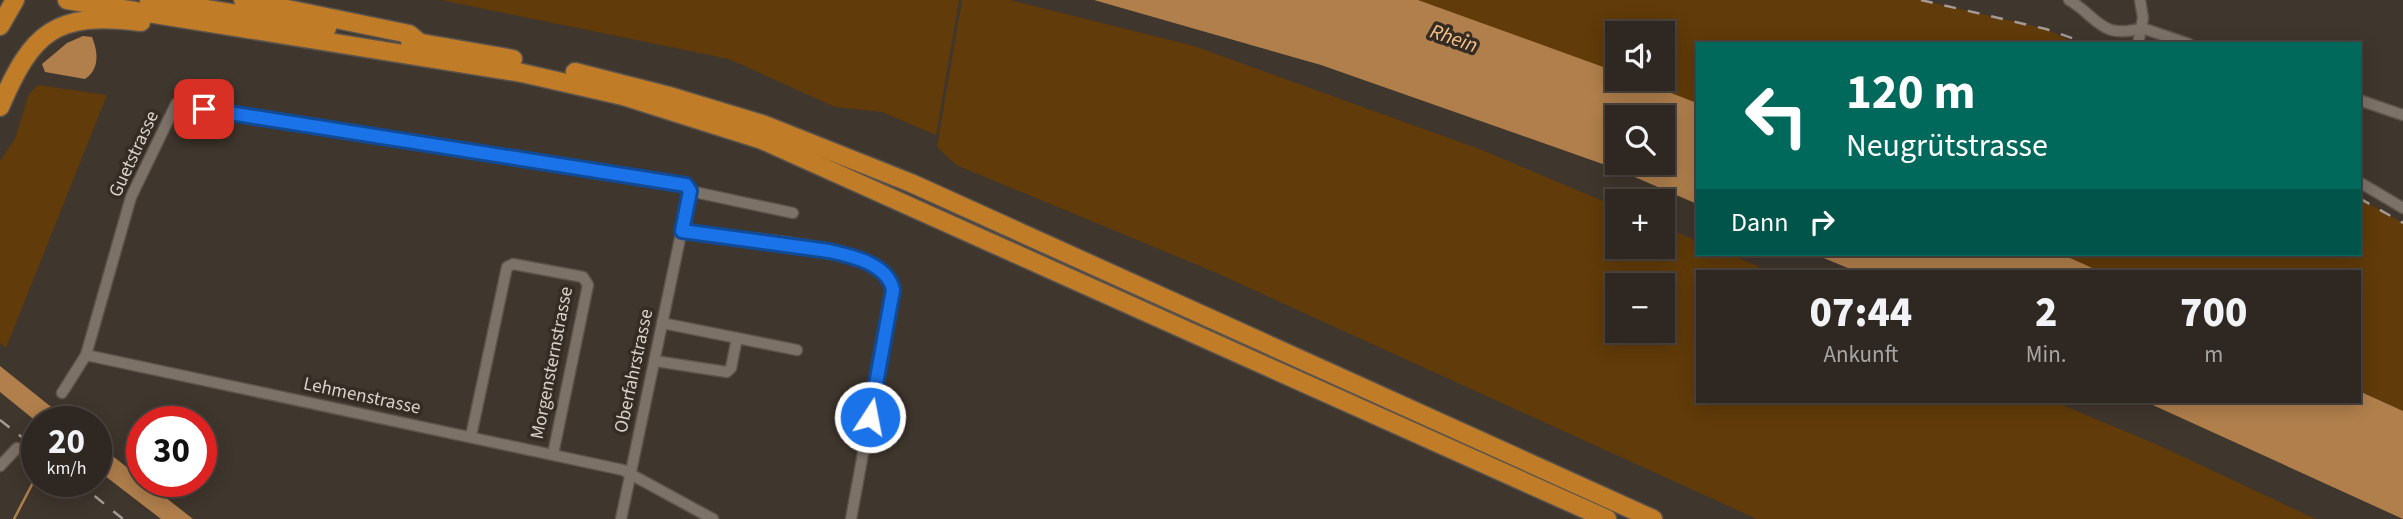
<!DOCTYPE html>
<html lang="de">
<meta charset="utf-8">
<style>
body{margin:0;font-family:"Source Sans 3",sans-serif;background:#37302a;color:#f1f3f6;height:100vh;display:flex;flex-direction:column;font-size:26px;white-space:nowrap}
*{box-sizing:border-box;margin:0}
p{font-size:23px;color:#a7a6a5}
.icon{flex:none;width:38px;height:38px;fill:none;stroke:currentColor;stroke-width:2;stroke-linecap:round;stroke-linejoin:round}
.map{position:relative;flex:1;overflow:hidden}
.drawer{position:absolute;left:1696px;top:270px;width:665px;height:133px;display:flex;flex-direction:column;background:#2f2822;border-radius:0px;box-shadow:0 4px 18px #0003,0 0 0 2px #4a4440}
.drawer>*{flex:none}
.guide{position:absolute;left:1696px;top:42px;width:665px;height:214px;border-radius:0px;box-shadow:0 4px 18px #0003,0 0 0 2px #4a4440;background:#00695c;color:#fff;overflow:hidden}
.controls{position:absolute;left:1605px;top:21px;display:grid;gap:14px}
.controls a{display:grid;place-items:center;width:70px;height:70px;border-radius:0px;background:#2f2822;box-shadow:0 4px 18px #0003,0 0 0 2px #4a4440;font-size:35px}
.speed{position:absolute;left:21px;top:406px;display:flex;gap:14px;font-size:35px;font-weight:700;text-align:center}
.speed>*{display:grid;place-content:center;width:91px;height:91px;border-radius:50%;background:#2f2822;box-shadow:0 4px 18px #0003,0 0 0 2px #4a4440;line-height:1}
.speed small{font-size:18px;font-weight:400}
.speed .limit{border:10px solid #d22;background:#fff;color:#111}
.pin{position:absolute;display:grid;place-items:center;width:60px;height:60px;color:#fff;margin:-30px;border-radius:14px;box-shadow:0 4px 10px #0006}
.me{position:absolute;width:77px;margin:-38px;rotate:11deg;stroke-linejoin:round;filter:drop-shadow(0 0 5px #0008)}
.turn{display:flex;align-items:center;gap:24px;height:147px;padding:0 35px;font-size:32px}
.turn .icon{width:91px;height:91px;stroke-width:2.5}
.turn b{display:block;font-size:49px;line-height:60px}
.then{display:flex;align-items:center;height:66px;padding:0 35px;background:#0003;gap:14px;font-size:26px}
.eta{display:flex;justify-content:space-evenly;align-items:center;height:119px;text-align:center}
.eta b{font-size:42px;font-weight:800;line-height:49px}
.map>svg:first-child{display:block}
.green{fill:#613b09;fill-rule:evenodd}
.water{fill:#b07f4c;fill-rule:evenodd}
.lines{fill:none;stroke-linecap:round;stroke-linejoin:round}
.stream{stroke:#b07f4c;stroke-width:2.5}
.street-casing{stroke:#5b534c;stroke-width:13}
.highway-casing{stroke:#5b534c;stroke-width:21}
.street{stroke:#7d7268;stroke-width:10}
.highway{stroke:#c17c27;stroke-width:18}
.rail{stroke:#a39b95;stroke-width:2.5;stroke-dasharray:12 12;stroke-linecap:butt}
.route-casing{stroke:#114b97;stroke-width:18}
.route{stroke:#1a73e8;stroke-width:12}
.labels{text-anchor:middle;dominant-baseline:central;stroke-width:7;stroke-linejoin:round;paint-order:stroke}
.street-label{font-size:19px;fill:#d8d2cd;stroke:#352c23}
.water-label{font-size:21px;font-style:italic;fill:#fbc48a;stroke:#352c23}
</style>
<div class="map">
<svg width="2403" height="519" viewBox="0 0 2403 519">
<rect width="100%" height="100%" fill="#3f362d"/>
<g class="green">
<path d="M441,0H959L936,135L882,112L835,107L729,59Z"/>
<path d="M962,0H1010L1194,46L1482,150L1617,207V247H1662L1663,226L1697,241L1698,254H1729L1769,271H1698V401H2053L2158,445L2316,519H1757L1212,271L956,165L937,147ZM1662,285V331H1617V285Z"/>
<path d="M1418,0H1921L2046,29L2077,44H1698L1697,103L1632,79H1662V33H1617V73Z"/>
<path d="M38,85L107,95L6,348L0,343V161L15,139L29,94Z"/>
<path d="M2359,198L2403,223V411L2359,391V271H2096L2057,254H2359Z"/>
</g>
<g class="water">
<path d="M1094,0H1418L1617,72V79H1635L1697,103V204L1614,168L1321,65ZM1662,117V163H1617V117Z"/>
<path d="M83,36L92,37C98,52 100,69 85,79L45,72L42,64L67,43Z"/>
<path d="M1814,254H2061L2099,271H1855Z"/>
<path d="M0,366L70,422H37L0,392Z"/>
<path d="M2359,391L2403,411V519L2144,401H2359Z"/>
<path d="M96,443L193,519H161L96,469Z"/>
</g>
<g class="lines">
<path class="stream" d="M14,519L37,475"/>
<defs>
<g id="street">
<path d="M2069,0C2099,18 2101,40 2142,28"/>
<path d="M2142,28L2189,44"/>
<path d="M2138,44L2143,18L2140,0"/>
<path d="M2359,100L2403,115"/>
<path d="M2359,182L2403,208"/>
<path d="M690,191L793,213"/>
<path d="M682,231C736,238 840,241 883,271C890,276 891,282 893,290L851,519"/>
<path d="M662,323L797,350"/>
<path d="M86,355L623,470L713,519"/>
<path d="M655,361L727,372L731,368L737,338"/>
<path d="M62,393L86,355L131,197L176,104L686,185L690,191"/>
<path d="M471,436L507,267L513,264L583,277L588,285L553,454"/>
<path d="M0,466L17,448"/>
<path d="M621,519L690,191"/>
</g>
<g id="highway">
<path d="M67,0L522,73L623,96L762,140L1607,519"/>
<path d="M149,0L327,28"/>
<path d="M243,0L409,34L420,43"/>
<path d="M0,26L15,0"/>
<path d="M410,41L513,59"/>
<path d="M575,72L673,97L765,125L911,183L1653,519"/>
<path d="M0,107C32,32 55,11 141,22"/>
</g>
</defs>
<use href="#street" class="street-casing"/>
<use href="#highway" class="highway-casing"/>
<use href="#street" class="street"/>
<use href="#highway" class="highway"/>
<g class="rail">
<path d="M1921,0L2046,29L2089,44"/>
<path d="M2359,198L2403,223"/>
<path d="M0,420L37,449"/>
<path d="M76,481L123,519"/>
</g>
</g>
<g class="lines">
<defs>
<path id="route" d="M204,109L686,185L690,191L682,231L829,251C852,256 888,264 893,290L870,417"/>
</defs>
<use href="#route" class="route-casing"/>
<use href="#route" class="route"/>
</g>
<g class="labels">
<g class="street-label">
<text transform="translate(134 154) rotate(-65)">Guetstrasse</text>
<text transform="translate(552 363) rotate(-79)">Morgensternstrasse</text>
<text transform="translate(634 371) rotate(-78)">Oberfahrstrasse</text>
<text transform="translate(362 396) rotate(12)">Lehmenstrasse</text>
</g>
<g class="water-label">
<text transform="translate(1454 38) rotate(19)">Rhein</text>
</g>
</g>
</svg>
<div class="controls">
<a><svg class="icon" aria-label="sound" viewBox="0 0 24 24"><path d="M4 9h4l5-4v14l-5-4H4zM17 9q2 3 0 6"/></svg></a>
<a><svg class="icon" aria-label="search" viewBox="0 0 24 24"><circle cx="10" cy="10" r="6"/><path d="M15 15l6 6"/></svg></a>
<a>+</a>
<a>−</a>
</div>
<div class="speed"><div>20<small>km/h</small></div><div class="limit">30</div></div>
<div class="pin" style="left:204px;top:109px;background:#d93025"><svg class="icon" aria-label="arrive" viewBox="0 0 24 24"><path d="M6 21V4h12l-3 4 3 4H6"/></svg></div>
<svg class="me" style="left:870px;top:417px" viewBox="-20 -20 40 40"><circle r="17" fill="#1a73e8" stroke="#fff" stroke-width="3"/><path d="M0-11L8 9 0 5-8 9z" fill="#fff"/></svg>
<div class="guide">
<div class="turn"><svg class="icon" aria-label="left" viewBox="0 0 24 24"><path d="M17 20v-9H6M10 6l-5 5 5 5"/></svg><div><b>120 m</b>Neugrütstrasse</div></div>
<div class="then">Dann<svg class="icon" aria-label="right" viewBox="0 0 24 24"><path d="M7 20v-9h11M14 6l5 5-5 5"/></svg></div>
</div>
<section class="drawer">
<div class="eta">
<div><b>07:44</b><p>Ankunft</p></div>
<div><b>2</b><p>Min.</p></div>
<div><b>700</b><p>m</p></div>
</div>
</section>
</div>
